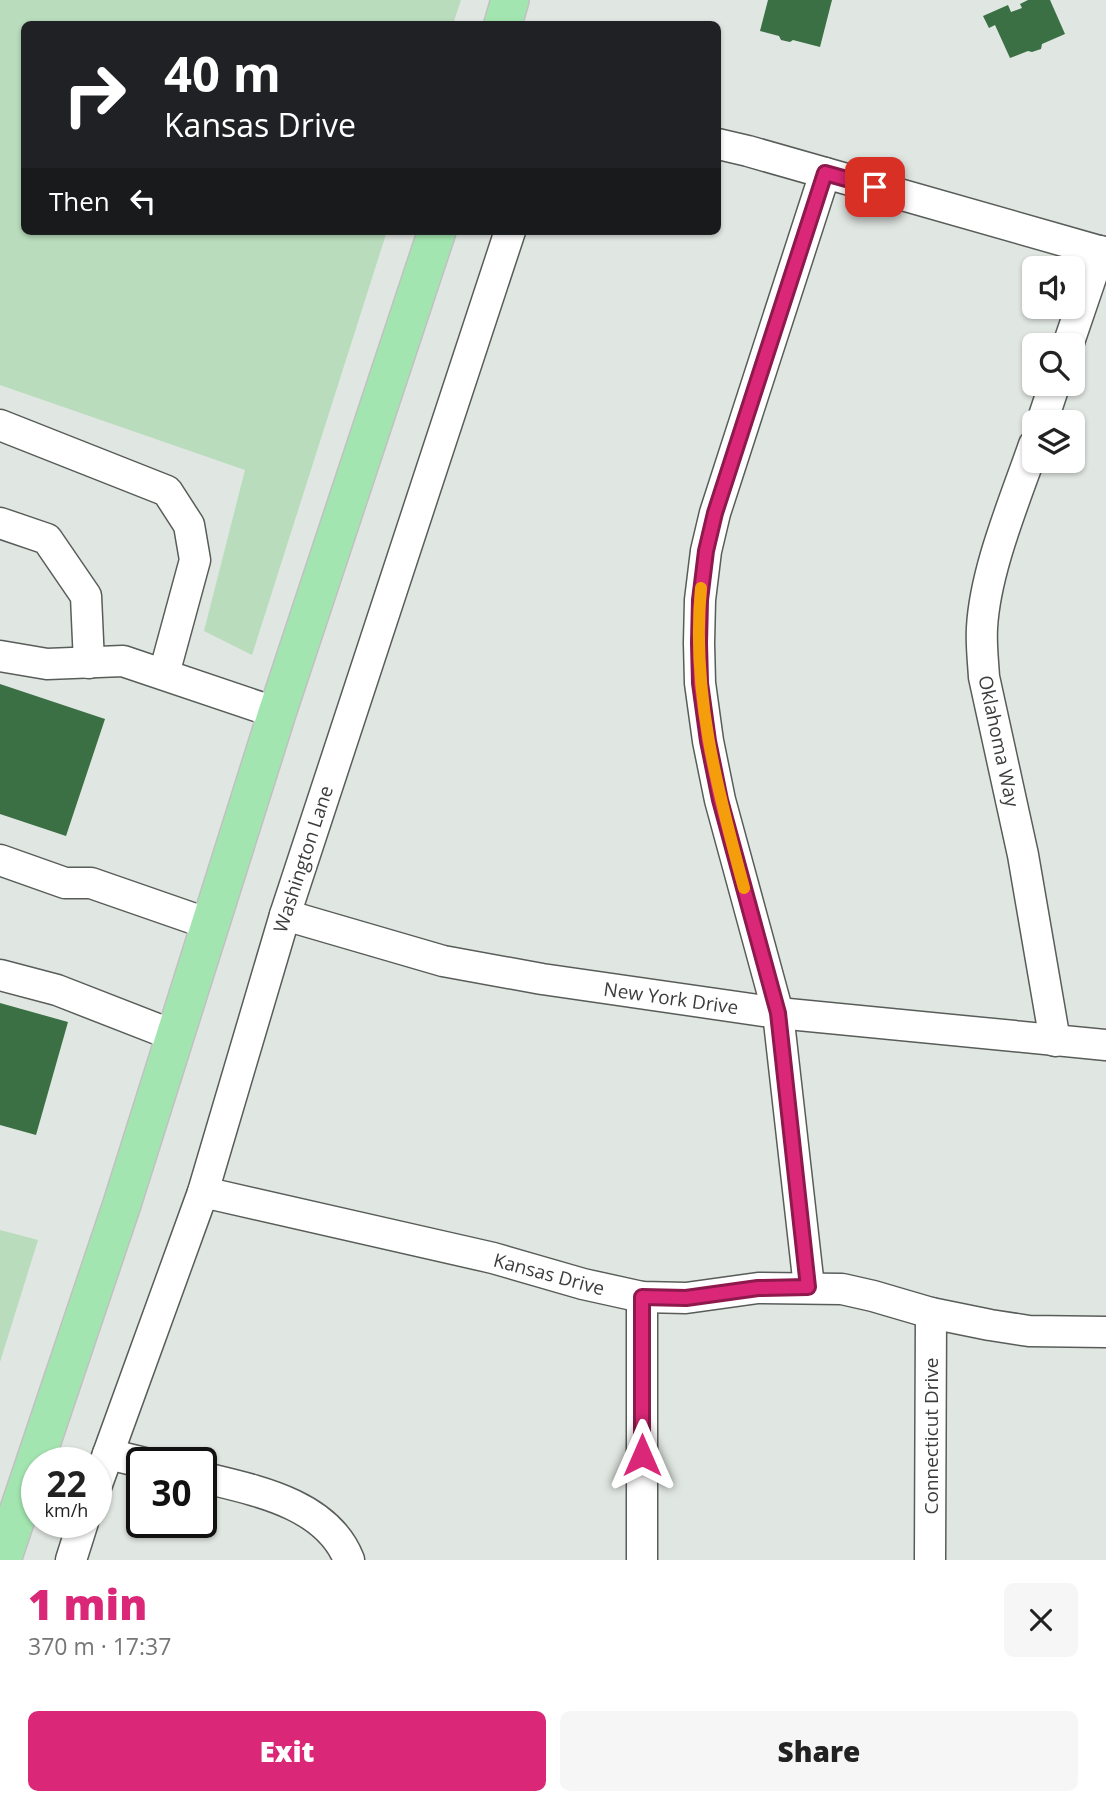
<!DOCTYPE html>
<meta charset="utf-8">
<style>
body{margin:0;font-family:"Open Sans",sans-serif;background:#f6f6f6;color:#222;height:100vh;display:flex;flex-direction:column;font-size:26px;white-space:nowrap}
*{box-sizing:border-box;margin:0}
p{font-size:23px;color:#767676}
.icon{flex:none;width:38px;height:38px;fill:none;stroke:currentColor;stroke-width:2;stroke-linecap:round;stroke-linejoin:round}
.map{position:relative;height:1560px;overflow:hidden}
.side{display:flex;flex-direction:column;background:#fff;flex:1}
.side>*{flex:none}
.hud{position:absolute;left:21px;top:21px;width:700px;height:214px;border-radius:10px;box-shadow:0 2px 5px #0004;background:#202124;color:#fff;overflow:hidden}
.fabs{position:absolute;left:1022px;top:256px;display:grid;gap:14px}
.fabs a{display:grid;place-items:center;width:63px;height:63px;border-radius:10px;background:#fff;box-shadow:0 2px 5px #0004;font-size:35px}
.speed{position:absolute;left:21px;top:1447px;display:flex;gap:14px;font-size:35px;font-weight:700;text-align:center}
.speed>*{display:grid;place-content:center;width:91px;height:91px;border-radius:50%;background:#fff;box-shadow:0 2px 5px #0004;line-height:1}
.speed small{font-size:18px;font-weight:400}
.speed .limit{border:4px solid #111;border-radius:10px;background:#fff;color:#111}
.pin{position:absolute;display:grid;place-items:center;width:60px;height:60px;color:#fff;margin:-30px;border-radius:14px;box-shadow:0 4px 10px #0006}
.me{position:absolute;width:77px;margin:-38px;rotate:0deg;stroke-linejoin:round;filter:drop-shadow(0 0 5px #0008)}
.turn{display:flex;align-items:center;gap:24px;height:147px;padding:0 28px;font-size:32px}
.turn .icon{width:91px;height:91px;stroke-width:2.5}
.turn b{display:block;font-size:49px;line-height:60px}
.then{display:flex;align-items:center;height:66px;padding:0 28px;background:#0003;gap:14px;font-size:26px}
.round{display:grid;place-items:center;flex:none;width:74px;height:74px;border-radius:10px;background:#f6f6f6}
.overview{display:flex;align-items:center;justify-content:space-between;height:119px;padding:0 28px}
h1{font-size:42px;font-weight:800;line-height:52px;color:#db2777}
.button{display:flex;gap:14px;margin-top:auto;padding:14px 28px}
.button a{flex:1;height:80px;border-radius:10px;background:#db2777;color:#fff;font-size:28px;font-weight:800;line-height:80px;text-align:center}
.button a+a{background:#f6f6f6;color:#222}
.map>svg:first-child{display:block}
.green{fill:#b8dcbc}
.building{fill:#3a7044}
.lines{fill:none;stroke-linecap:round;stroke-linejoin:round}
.minor-casing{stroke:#585d59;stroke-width:33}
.major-casing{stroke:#c0c1c0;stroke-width:40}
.minor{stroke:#fff;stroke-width:30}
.major{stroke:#a3e5b0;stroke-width:37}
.route-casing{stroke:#8e194d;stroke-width:18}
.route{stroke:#db2777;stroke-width:12}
.slow{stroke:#f59e0b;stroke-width:12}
.labels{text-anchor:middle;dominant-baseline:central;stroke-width:7;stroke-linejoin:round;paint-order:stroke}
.street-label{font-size:19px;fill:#3b3d3b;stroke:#fff}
</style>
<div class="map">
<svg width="1106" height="1560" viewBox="0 0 1106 1560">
<rect width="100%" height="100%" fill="#e0e6e1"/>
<g class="green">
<path d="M0,0H461L453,24H24V231H387L252,655L204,631L245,470L0,385Z"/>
<path d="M0,1230L38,1240L0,1362Z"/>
</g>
<g class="building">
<path d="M768,0H832L820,47L793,40L790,42L781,40L779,36L760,31Z"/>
<path d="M1028,0H1050L1065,34L1042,44L1041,49L1032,52L1028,51L1010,58L995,25L989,28L983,16L1008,5L1011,12L1022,8L1020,4Z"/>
<path d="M0,684L105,719L66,836L0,814Z"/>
<path d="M0,1003L68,1022L36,1135L0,1125Z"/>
</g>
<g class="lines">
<defs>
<g id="minor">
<path d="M718,144L748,151L1106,253"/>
<path d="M1068,345L1100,251"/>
<path d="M1042,422L1055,383"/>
<path d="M0,425L167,491L189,525L195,560L164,674"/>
<path d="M1034,445C1015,500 985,570 982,628C981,644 983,660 984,677L1023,855L1055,1041"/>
<path d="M0,523L47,539L86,596L89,663"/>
<path d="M0,656L47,664L123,661L277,713"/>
<path d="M0,860L65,883H91L209,924"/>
<path d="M285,915L443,961L542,979L778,1013L1106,1045"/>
<path d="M0,975L57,990L175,1036"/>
<path d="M203,1192L493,1258L583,1284L642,1297L686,1298L758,1288L842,1289L873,1296L931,1313L990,1325L1029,1331L1106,1332"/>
<path d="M809,1287L778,1013L720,800L708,741L700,683L699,643L700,600L706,551L715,513L825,173"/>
<path d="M108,1454L145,1463"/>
<path d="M201,1477C254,1490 327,1503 349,1560"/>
<path d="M96,1487L203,1192L285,915L510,231"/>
<path d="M71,1560L83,1522"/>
<path d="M642,1560V1297"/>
<path d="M930,1560L931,1313"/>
</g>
<g id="major">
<path d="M503,24L510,0"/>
<path d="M2,1560L122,1204L277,713L437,231"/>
</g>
</defs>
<use href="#minor" class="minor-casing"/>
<use href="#major" class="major-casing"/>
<use href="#minor" class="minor"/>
<use href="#major" class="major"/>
</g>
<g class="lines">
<defs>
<path id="route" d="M642,1455V1297L686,1298L758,1288L808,1287L778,1013L720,800L708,741L700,683L699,643L700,600L706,551L715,513L825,173L875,187"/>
</defs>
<use href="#route" class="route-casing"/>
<use href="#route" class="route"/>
<path class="slow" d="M701,588C691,691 717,789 744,888"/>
</g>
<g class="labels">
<g class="street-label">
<text transform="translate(999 741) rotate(78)">Oklahoma Way</text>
<text transform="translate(303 859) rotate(-72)">Washington Lane</text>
<text transform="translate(671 998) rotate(8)">New York Drive</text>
<text transform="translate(549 1274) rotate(15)">Kansas Drive</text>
<text transform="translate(931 1436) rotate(-90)">Connecticut Drive</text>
</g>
</g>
</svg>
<div class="fabs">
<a><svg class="icon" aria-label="sound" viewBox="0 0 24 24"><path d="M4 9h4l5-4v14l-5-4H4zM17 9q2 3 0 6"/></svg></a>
<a><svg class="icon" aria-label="search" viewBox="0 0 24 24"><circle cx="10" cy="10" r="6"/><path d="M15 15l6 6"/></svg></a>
<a><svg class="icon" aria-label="layers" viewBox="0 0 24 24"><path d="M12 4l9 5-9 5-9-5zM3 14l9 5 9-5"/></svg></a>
</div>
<div class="speed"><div>22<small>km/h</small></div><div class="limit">30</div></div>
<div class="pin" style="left:875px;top:187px;background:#d93025"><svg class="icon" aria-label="arrive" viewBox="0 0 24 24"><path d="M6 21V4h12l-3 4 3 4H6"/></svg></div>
<svg class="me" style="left:642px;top:1455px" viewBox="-20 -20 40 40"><path d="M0-17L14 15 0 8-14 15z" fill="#db2777" stroke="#fff" stroke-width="4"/></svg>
<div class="hud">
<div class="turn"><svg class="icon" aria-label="right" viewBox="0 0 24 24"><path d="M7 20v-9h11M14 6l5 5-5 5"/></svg><div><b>40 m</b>Kansas Drive</div></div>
<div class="then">Then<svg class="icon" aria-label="left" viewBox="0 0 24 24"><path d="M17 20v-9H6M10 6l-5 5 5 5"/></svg></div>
</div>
</div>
<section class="side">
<div class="overview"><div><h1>1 min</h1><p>370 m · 17:37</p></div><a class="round"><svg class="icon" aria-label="close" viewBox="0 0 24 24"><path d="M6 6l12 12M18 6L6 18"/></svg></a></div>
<div class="button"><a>Exit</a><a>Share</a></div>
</section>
